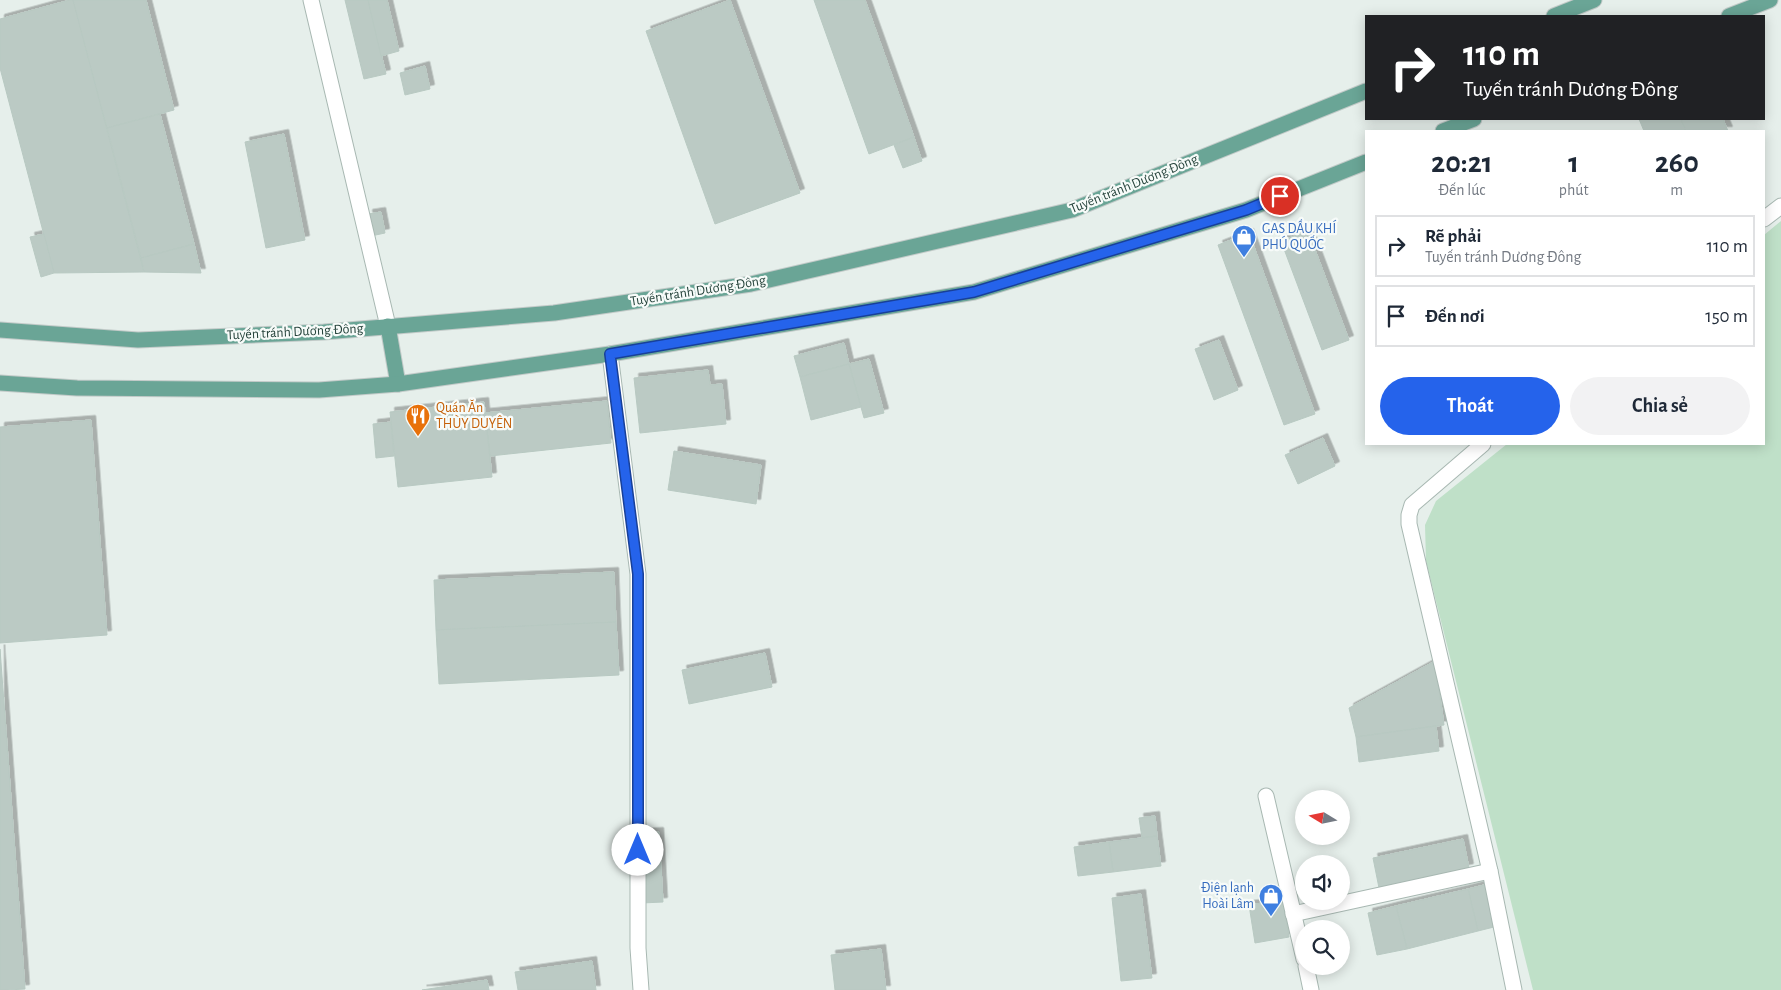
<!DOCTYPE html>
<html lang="vi">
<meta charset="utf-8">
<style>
body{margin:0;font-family:"Alegreya Sans",sans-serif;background:#f2f2f3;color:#1f2937;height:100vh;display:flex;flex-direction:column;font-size:19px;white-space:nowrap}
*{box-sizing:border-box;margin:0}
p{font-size:16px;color:#747a83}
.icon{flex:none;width:28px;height:28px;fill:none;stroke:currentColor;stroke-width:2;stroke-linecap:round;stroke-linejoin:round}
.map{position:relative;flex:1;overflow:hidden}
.panel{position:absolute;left:1365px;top:130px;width:400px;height:315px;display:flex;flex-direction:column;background:#fff;border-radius:0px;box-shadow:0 2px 12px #0003}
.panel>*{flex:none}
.hud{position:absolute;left:1365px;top:15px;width:400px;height:105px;border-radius:0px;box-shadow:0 2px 12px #0003;background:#202124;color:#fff;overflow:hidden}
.needle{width:32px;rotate:280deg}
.fabs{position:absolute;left:1295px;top:790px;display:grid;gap:10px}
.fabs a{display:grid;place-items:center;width:55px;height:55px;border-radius:50%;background:#fff;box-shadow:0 2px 12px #0003;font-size:25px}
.pin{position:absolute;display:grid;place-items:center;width:42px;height:42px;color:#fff;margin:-21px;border:2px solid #fff;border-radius:50%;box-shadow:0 1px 5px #0007}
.me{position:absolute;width:55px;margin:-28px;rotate:0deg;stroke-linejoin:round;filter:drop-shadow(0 0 4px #0008)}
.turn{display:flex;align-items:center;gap:18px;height:105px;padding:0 15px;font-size:22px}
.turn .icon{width:65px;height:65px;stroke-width:2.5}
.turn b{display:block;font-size:35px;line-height:42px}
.eta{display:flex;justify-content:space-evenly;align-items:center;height:85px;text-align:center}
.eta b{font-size:30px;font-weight:600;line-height:35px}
.button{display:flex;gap:10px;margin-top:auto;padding:10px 15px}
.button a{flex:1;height:58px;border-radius:30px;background:#2563eb;color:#fff;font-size:20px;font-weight:600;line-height:58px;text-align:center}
.button a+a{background:#f2f2f3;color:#1f2937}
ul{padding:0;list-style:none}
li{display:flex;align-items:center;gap:15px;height:62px;margin:0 10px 8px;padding:0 5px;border:2px solid #e0e1e3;border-radius:0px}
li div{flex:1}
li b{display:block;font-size:19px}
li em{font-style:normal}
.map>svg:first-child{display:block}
.green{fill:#bfe0c8}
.building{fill:#bbcac4;stroke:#b8c9c2;filter:url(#shadow)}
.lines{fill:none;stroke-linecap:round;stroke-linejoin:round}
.minor-casing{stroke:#a8b8b2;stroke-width:17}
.major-casing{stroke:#c2cac8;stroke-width:17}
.minor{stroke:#fff;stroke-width:15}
.major{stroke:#6aa596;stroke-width:15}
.route-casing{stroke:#184099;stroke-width:12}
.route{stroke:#2563eb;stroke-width:9}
.labels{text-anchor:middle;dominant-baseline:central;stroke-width:4.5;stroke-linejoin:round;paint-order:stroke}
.street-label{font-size:14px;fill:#24423a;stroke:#f7fbf9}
.shop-label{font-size:14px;fill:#366cbe;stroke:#f7fbf9;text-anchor:start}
.food-label{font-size:14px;fill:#c56008;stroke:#f7fbf9;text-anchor:start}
</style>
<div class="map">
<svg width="1781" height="990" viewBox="0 0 1781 990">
<defs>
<filter id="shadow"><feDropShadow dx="4.5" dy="-4.5" stdDeviation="0" flood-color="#0004"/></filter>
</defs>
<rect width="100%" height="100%" fill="#e6efeb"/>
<path class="green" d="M1781,221V990H1533L1426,561L1425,525L1436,501L1507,444H1764V235Z"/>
<g class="building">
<path d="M70,0H73L144,272L54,273L0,68V19Z"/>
<path d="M73,0H146L174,110L107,128Z"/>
<path d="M345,0H368L386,74L364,79Z"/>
<path d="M368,0H387L399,51L381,56Z"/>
<path d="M730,0L800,193L715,224L646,31Z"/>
<path d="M814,0H865L914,137L869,154Z"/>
<path d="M425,66L430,89L405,95L400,73Z"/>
<path d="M160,114L194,244L141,258L107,128Z"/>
<path d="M1639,119H1681L1686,131H1644Z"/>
<path d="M1681,119H1723L1728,131H1686Z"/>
<path d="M284,134L305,240L266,248L245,142Z"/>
<path d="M914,137L922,161L903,168L894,145Z"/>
<path d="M381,212L385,233L371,236L368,214Z"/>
<path d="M1308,231L1349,340L1322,350L1281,241Z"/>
<path d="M1249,233L1315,414L1284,425L1218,245Z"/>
<path d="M44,234L54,273L41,277L30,237Z"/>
<path d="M194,244L201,273L144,272L141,258Z"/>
<path d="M1219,340L1238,390L1214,400L1195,349Z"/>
<path d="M844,343L849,364L800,377L794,356Z"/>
<path d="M869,359L884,413L864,418L849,364Z"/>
<path d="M849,364L861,407L811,420L800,377Z"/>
<path d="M708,370L710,385L722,384L726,424L640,433L634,378Z"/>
<path d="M607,401L611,443L490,456L485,413Z"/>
<path d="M484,402L492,477L398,487L390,412Z"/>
<path d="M91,420L107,635L0,643V427Z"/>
<path d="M391,422L394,456L376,458L373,424Z"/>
<path d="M1323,438L1335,466L1298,484L1285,455Z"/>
<path d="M674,451L761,465L756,504L668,490Z"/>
<path d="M614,572L616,622L436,630L434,580Z"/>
<path d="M616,622L619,675L439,684L436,630Z"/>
<path d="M0,649L25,989L8,990H0Z"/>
<path d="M765,653L772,687L689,704L682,670Z"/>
<path d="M1435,661L1444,725L1356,737L1349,708Z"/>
<path d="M1436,726L1439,751L1359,762L1356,737Z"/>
<path d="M1155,816L1157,836L1142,838L1139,818Z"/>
<path d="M659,832L663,902L642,903L638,833Z"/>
<path d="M1157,836L1161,866L1113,872L1109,842Z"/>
<path d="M1463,839L1469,868L1379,888L1373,858Z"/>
<path d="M1109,842L1113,872L1078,876L1074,847Z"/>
<path d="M1488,884L1498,926L1478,931L1468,889Z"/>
<path d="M1468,889L1478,931L1407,949L1396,906Z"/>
<path d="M1141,894L1152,978L1121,981L1112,898Z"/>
<path d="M1283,900L1289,937L1255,943L1249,905Z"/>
<path d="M1396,906L1407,949L1377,955L1368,913Z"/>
<path d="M881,949L886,990H835L831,955Z"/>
<path d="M592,961L596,990H518L515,972Z"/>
<path d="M487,980L489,990H422Z"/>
</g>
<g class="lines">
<defs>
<g id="minor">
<path d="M311,0L388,326"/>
<path d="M1764,219L1781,206"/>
<path d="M610,354L638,574V948L641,990"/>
<path d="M1483,444L1412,505L1409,515V524L1490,871L1514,990"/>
<path d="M1266,796L1304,959"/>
<path d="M1293,914L1490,871"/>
<path d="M1306,966L1311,990"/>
</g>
<g id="major">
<path d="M1554,16L1594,0"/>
<path d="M1729,16L1770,0"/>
<path d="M1443,131L1474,119"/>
<path d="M388,326L398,384"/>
<path d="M0,330L138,340L324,332L554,313L751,284L1072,210L1366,91"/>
<path d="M0,383L77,388L319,390L398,384L610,354L974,292L1246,210L1366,162"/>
</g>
</defs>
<use href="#minor" class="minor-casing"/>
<use href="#major" class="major-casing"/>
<use href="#minor" class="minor"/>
<use href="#major" class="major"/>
</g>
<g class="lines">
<defs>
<path id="route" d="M638,850V574L610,354L974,292L1246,210L1280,196"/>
</defs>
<use href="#route" class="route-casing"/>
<use href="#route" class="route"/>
</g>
<defs>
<symbol id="shop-pin" viewBox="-11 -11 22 30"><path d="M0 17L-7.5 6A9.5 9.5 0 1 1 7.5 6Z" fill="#3f7fe0" stroke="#f7fbf9"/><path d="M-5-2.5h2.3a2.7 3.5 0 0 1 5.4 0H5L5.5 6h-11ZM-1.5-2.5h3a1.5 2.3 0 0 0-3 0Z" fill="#fff"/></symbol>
<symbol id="restaurant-pin" viewBox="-11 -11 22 30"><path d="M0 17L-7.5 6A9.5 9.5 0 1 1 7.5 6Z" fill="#e8710a" stroke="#f7fbf9"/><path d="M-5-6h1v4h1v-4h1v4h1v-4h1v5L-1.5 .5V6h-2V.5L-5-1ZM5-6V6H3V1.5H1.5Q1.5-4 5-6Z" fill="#fff"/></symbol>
</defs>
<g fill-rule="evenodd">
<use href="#shop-pin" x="1230" y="223" width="28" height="38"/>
<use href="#restaurant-pin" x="404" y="402" width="28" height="38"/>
<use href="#shop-pin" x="1257" y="882" width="28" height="38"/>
</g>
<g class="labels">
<g class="street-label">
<text transform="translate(1134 184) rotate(-22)">Tuyến tránh Dương Đông</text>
<text transform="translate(698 291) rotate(-9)">Tuyến tránh Dương Đông</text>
<text transform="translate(295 332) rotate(-3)">Tuyến tránh Dương Đông</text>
</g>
<g class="shop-label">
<text x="1262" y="229">GAS DẦU KHÍ<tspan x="1262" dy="16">PHÚ QUỐC</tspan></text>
<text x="1254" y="888" text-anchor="end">Điện lạnh<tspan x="1254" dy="16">Hoài Lâm</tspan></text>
</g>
<g class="food-label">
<text x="436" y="408">Quán Ăn<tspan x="436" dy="16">THÙY DUYÊN</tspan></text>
</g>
</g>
</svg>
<div class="fabs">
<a><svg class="needle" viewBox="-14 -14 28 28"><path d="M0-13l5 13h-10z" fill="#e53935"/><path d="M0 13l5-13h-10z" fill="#747a83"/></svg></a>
<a><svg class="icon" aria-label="sound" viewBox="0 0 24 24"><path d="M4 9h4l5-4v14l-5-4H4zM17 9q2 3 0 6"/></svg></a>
<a><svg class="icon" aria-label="search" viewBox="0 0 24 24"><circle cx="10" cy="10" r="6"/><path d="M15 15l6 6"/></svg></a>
</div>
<div class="pin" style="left:1280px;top:196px;background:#d93025"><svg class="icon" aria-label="arrive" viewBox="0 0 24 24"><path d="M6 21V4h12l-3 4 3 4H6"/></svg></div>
<svg class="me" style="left:638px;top:850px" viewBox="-20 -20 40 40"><circle r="19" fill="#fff"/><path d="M0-13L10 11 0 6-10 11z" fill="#2563eb"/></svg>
<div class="hud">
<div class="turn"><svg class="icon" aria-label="right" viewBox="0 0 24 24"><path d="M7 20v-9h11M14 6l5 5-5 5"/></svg><div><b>110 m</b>Tuyến tránh Dương Đông</div></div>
</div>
<section class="panel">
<div class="eta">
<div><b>20:21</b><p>Đến lúc</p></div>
<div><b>1</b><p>phút</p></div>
<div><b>260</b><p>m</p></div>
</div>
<ul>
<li><svg class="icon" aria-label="right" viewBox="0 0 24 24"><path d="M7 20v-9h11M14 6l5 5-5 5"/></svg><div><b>Rẽ phải</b><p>Tuyến tránh Dương Đông</p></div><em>110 m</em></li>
<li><svg class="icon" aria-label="arrive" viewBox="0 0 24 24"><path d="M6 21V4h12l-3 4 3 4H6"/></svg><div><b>Đến nơi</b></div><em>150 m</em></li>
</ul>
<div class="button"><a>Thoát</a><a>Chia sẻ</a></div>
</section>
</div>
